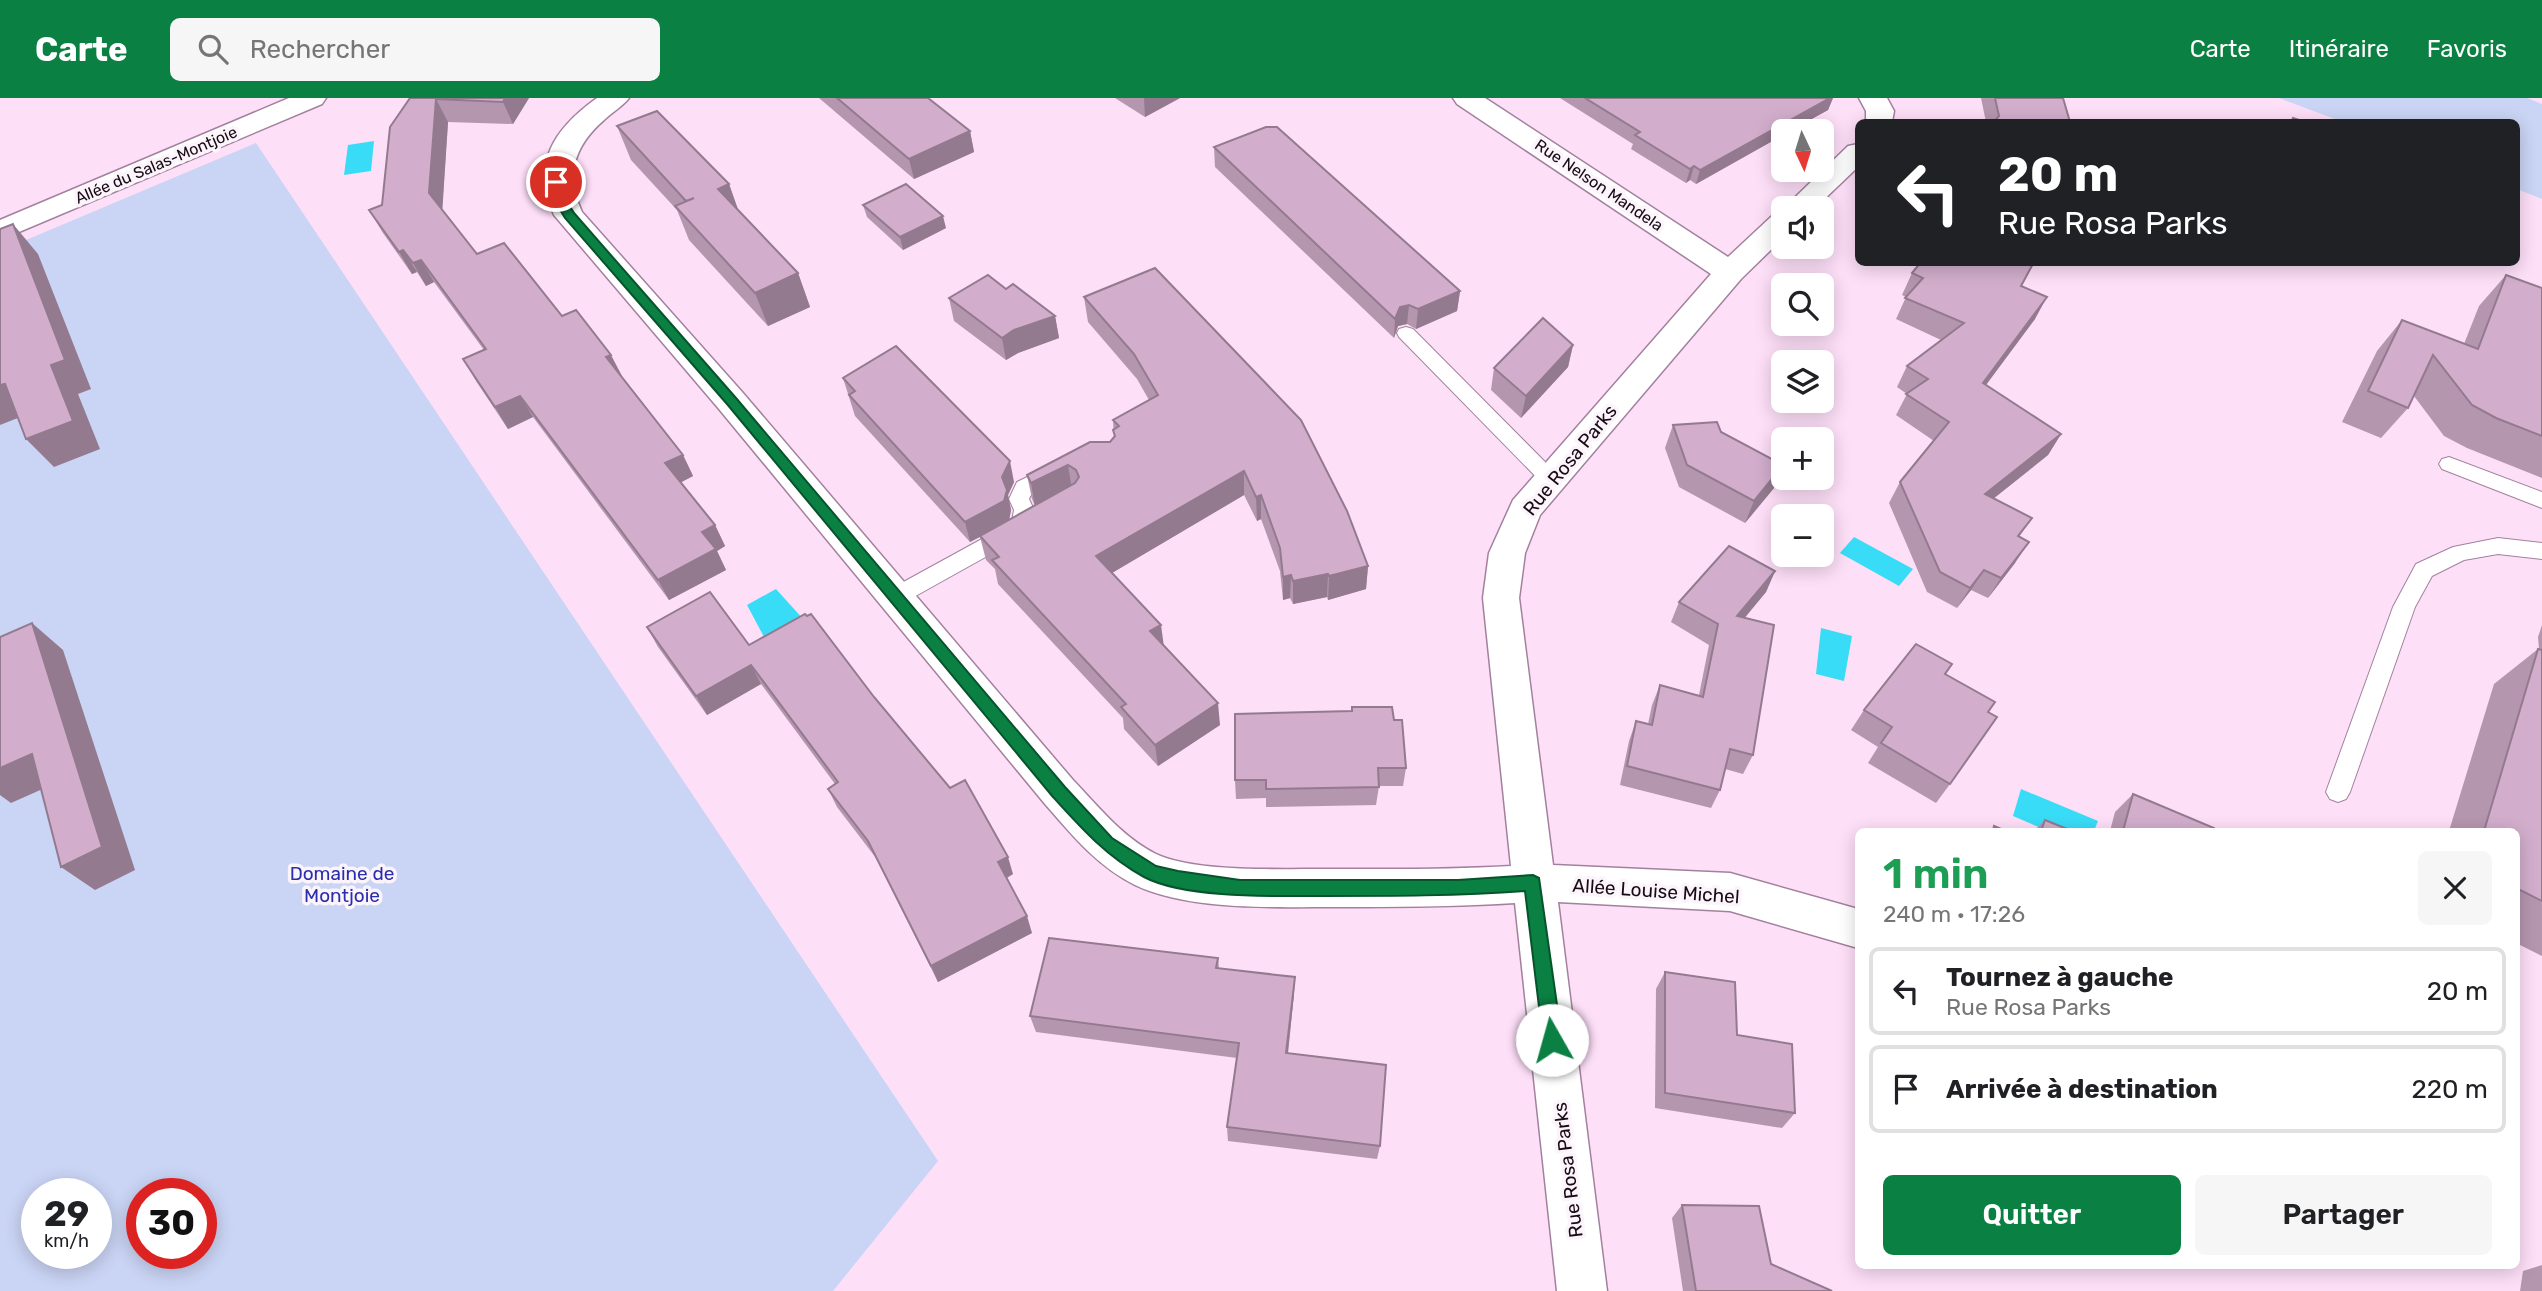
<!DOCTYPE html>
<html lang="fr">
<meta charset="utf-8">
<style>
body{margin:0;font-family:Rubik,sans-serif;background:#f6f6f6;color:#202124;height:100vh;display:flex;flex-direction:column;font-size:26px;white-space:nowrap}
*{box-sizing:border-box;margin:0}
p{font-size:23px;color:#757577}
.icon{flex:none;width:38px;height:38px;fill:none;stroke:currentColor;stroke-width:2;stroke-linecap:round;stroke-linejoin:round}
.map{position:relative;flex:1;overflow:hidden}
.side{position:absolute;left:1855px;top:730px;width:665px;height:441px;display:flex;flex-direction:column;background:#fff;border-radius:10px;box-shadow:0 4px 18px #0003}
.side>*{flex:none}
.hud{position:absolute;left:1855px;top:21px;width:665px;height:147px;border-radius:10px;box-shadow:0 4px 18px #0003;background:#202124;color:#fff;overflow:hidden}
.needle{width:46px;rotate:176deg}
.fabs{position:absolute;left:1771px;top:21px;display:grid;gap:14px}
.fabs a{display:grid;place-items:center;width:63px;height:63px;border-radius:10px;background:#fff;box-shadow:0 4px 18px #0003;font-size:35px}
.speed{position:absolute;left:21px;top:1080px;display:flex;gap:14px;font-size:35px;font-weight:700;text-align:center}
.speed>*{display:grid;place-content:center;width:91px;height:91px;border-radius:50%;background:#fff;box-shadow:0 4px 18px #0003;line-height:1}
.speed small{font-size:18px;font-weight:400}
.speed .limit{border:10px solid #d22;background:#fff;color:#111}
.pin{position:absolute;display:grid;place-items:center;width:60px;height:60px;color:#fff;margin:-30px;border:4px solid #fff;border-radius:50%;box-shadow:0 2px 7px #0007}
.me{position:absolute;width:77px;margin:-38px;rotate:353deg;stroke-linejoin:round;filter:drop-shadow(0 0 5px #0008)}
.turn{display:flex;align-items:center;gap:24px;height:147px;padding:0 28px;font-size:32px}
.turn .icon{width:91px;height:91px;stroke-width:2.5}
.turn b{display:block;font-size:49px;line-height:60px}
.round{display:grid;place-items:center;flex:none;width:74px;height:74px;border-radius:10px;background:#f6f6f6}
.overview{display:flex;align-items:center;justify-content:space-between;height:119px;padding:0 28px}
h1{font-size:42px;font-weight:600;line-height:52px;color:#1e9e55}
.button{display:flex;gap:14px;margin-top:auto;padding:14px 28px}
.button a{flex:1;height:80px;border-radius:10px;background:#0b8043;color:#fff;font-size:28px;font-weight:600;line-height:80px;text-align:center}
.button a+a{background:#f6f6f6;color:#202124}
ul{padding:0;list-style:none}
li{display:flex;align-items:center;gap:21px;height:88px;margin:0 14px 10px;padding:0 14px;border:4px solid #e0e0e0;border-radius:10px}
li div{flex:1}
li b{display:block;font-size:26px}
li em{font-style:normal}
header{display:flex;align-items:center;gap:42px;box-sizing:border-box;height:98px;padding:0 35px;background:#0b8043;color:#fff}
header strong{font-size:33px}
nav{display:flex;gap:38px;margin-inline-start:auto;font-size:24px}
.search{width:490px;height:63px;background:#f6f6f6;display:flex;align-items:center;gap:18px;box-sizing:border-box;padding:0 24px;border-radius:10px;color:#757577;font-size:26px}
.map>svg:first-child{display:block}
.green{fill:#cad4f4;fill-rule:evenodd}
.water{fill:#39dcf6}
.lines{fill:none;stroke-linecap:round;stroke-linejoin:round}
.lane-casing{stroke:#a3819e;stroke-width:2}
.street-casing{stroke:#a3819e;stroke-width:3}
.lane{fill:#fff;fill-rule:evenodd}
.street{fill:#fff;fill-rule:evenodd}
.wall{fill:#b596af}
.shaded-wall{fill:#937a8f}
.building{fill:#d2aecc;stroke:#937a8f;stroke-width:2}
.route{fill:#0b8043;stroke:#07532c;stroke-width:2}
.labels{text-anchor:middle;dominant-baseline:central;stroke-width:7;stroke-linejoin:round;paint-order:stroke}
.far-street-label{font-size:16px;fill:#180b16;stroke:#fcf4fb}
.street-label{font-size:19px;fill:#180b16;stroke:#fcf4fb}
.park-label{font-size:19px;fill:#292eac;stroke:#fcf4fb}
</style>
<header>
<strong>Carte</strong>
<div class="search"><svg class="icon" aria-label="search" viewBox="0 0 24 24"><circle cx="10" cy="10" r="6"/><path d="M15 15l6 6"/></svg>Rechercher</div>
<nav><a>Carte</a><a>Itinéraire</a><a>Favoris</a></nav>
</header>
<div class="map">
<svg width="2542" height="1193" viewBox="0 0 2542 1193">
<rect width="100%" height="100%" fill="#fddff8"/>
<g class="green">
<path d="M2279,0H2527L2542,6V101L2517,91L2516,24H2343Z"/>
<path d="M256,45L938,1063L833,1193H0V153ZM37,1096H96V1155H37ZM142,1096H201V1155H142Z"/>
</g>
<g class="water">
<path d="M374,43L371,73L344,77L348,47Z"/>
<path d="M1854,439L1913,471L1899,488L1840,455Z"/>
<path d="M776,491L804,522L765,541L747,507Z"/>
<path d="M1821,530L1852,538L1844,583L1816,576Z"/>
<path d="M2021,691L2098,723L2094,733H2048L2013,718Z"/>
</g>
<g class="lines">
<defs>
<g id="lane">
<path d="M1406,229L1413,231L1557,376L1560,381L1557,386L1550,388L1543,386L1399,239L1397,235L1399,231Z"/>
<path d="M2449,359L2542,394V410L2442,371L2439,366L2442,361Z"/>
<path d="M1054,366L1061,368L1064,373C1056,386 1035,386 1029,401L1034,412L1028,436L1019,437L1016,442L903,505L895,507L887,505L884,499L887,493L1002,430L1011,429L1014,412L1009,401L1017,384Z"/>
<path d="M2498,440L2542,445V461L2498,456L2464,462L2432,478L2415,509L2350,694L2346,701L2338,704L2330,701L2326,694L2393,509L2416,466L2453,449Z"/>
</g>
<g id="street">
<path d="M289,0H326L322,6L0,142V122Z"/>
<path d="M597,0H629C622,9 612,14 604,22C574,48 565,77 582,114L743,295L1073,682C1099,709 1122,739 1156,756C1194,774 1277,771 1320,771C1384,771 1448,772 1511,768L1483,500L1489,455L1513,402L1711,176L1457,6L1453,0H1485L1728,159L1773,117L1783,115V140L1741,181L1540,417L1525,455L1519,500L1553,767L1730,775L1858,811V850L1730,813L1558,804L1607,1193H1557L1515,805C1455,809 1395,809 1335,809C1276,809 1189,813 1135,787C1097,768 1072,737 1045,706L719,311L554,117C531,65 554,31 597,0Z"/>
<path d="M1859,0H1887L1894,13L1892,24H1866V13Z"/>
<path d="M1858,46V69L1815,110H1784L1848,48Z"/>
</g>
</defs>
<use href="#lane" class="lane-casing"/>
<use href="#street" class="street-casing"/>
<use href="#lane" class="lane"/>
<use href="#street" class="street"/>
</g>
<g class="wall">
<path d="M410,0H529L513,26L448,24L442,111L477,156L562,218L622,278L683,357L693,378L681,384L715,427L725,448L717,453L726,472L669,502L533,319L508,331L476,283L463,261L484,252L434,184L426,188L417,174L412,176L383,135L369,112L382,107Z"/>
<path d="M819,0H928L970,33L974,54L914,81Z"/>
<path d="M1115,0H1180L1145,19Z"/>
<path d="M1560,0H1833L1828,12L1790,33H1783V37L1696,86L1690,82L1686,85L1631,51L1633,46Z"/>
<path d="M1981,0H2063L2070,24H1986Z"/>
<path d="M617,28L729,86L738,112L798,175L810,209L768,228L689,142L677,112L631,62Z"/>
<path d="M1214,49L1460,193L1457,213L1416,231L1407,226L1398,228L1394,240L1215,69Z"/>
<path d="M863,107L946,130L903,152L867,119Z"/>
<path d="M1912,175L2021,188L2035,221L1986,287L2061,336L2048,357L1994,400L2032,420L2019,439L2015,465L1988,500L1971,492L1957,510L1927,494L1889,405L1900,384L1934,343L1896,317L1907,296L1897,289L1907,268L1941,242L1896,221L1906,199L1902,197Z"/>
<path d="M2506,177L2542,190V380L2467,350L2444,338L2414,298L2408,310L2381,340L2342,324L2377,253L2402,222L2464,246L2479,208Z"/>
<path d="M1084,199L1368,468L1366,491L1328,502L1327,499L1293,506L1290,500L1283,502L1280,473L1261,421L1257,423L1244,397L1112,475L1220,627L1158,668L1124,631L1123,620L998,486L995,471L986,462L980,439L970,444L855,318L843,280L1014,384L1008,397L1011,412L1009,422L1035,408L1032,401L1027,377L1110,344L1114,340L1113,322L1149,302L1137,281L1088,224Z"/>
<path d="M949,200L1055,218L1059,240L1018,255L1006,262L954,223Z"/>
<path d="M1573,247L1568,269L1521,320L1491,292L1494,270Z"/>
<path d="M1673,327L1721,334L1774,390L1745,425L1679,389L1665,350Z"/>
<path d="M1775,473L1766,494L1744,520L1753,657L1743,676L1725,671L1720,692L1711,710L1620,687L1629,643L1636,623L1648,626L1652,607L1660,587L1699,597L1709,547L1671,524L1679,504Z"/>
<path d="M2542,527V858L2516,845V733H2449L2494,586L2538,551H2539L2538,539Z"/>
<path d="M647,529L749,547L874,599L1013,776L1007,780L1032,835L938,884L876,760L837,709L828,691L835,686L761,586L707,617L658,549Z"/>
<path d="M1952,566L1946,576L1988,614L1950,686L1936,705L1868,665L1878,649L1851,632L1864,612Z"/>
<path d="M1352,609L1394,622L1406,670L1403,688H1379L1376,707L1266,709V700L1236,701L1235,682L1352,613Z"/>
<path d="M2133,696L2213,733H2110L2115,714Z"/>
<path d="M2045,722L2072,733H2034Z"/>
<path d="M1218,860L1219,870L1294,896L1288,956L1380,1048L1377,1061L1228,1043L1227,1029L1237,960L1036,934L1030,918Z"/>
<path d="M1665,874L1737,937L1795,1015L1782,1030L1655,1010L1656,891Z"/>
<path d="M1682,1107L1771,1166L1832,1193H1683L1672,1120Z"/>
<path d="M2542,1167V1193H2520L2523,1173Z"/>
</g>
<g class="shaded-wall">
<path d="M505,0H529L513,26L503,4Z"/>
<path d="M1144,0H1180L1145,19Z"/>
<path d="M1830,0H1833L1828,12L1790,33H1783V37L1696,86L1700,72Z"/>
<path d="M436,1L448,24L442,117L429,95Z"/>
<path d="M970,33L974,54L914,81L909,61Z"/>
<path d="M1694,68L1690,82L1686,85L1690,71Z"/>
<path d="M729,86L741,120L718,91Z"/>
<path d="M943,118L946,130L903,152L900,139Z"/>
<path d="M13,126L38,156L91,291L78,296L100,351L54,369L26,341L51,267Z"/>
<path d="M403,152L417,174L412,176L399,154Z"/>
<path d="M421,162L434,184L426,188L413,165Z"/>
<path d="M798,175L810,209L768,228L755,195Z"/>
<path d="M1460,193L1457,213L1416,231L1418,211Z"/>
<path d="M2047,199L2035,221L1971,307L1983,285Z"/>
<path d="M1409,207L1407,226L1398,228L1394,240L1395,221L1400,209Z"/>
<path d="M1055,218L1059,240L1018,255L1006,262L1002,240L1014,232Z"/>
<path d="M1573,247L1568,269L1521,320L1526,298Z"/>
<path d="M611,257L622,278L617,281L606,259Z"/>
<path d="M5,286L33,314L0,327V287Z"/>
<path d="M520,298L533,319L508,331L495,309Z"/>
<path d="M2061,336L2048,357L1973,417L1985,396Z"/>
<path d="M683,357L693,378L676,387L665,365Z"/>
<path d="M1010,363L1014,384L1008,397L1011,412L1009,423L970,444L965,424L1002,379Z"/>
<path d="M1068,367L1072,392L1035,409L1031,385Z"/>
<path d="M1783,367L1774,390L1745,425L1754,403Z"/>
<path d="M1244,373V397L1100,482L1096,458Z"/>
<path d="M1261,397V421L1257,423L1256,399Z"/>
<path d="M715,427L725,448L717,453L726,472L669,502L658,482L702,434Z"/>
<path d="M2029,444L2015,465L1988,500L2001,480Z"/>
<path d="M1368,468L1366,491L1328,502L1329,478Z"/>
<path d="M1984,472L1971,492L1957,510L1970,490Z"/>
<path d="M1775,473L1766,494L1729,539L1737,518Z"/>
<path d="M1328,476L1327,499L1293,506V483Z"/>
<path d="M1291,477L1290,500L1283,502V479Z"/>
<path d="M32,525L63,552L135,772L95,792L61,769Z"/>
<path d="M1161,527L1164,549L1150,533Z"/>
<path d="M751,567L761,586L707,617L696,598Z"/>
<path d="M1218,605L1220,627L1158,668L1155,647Z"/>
<path d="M32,656L65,681L11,705L0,697V670Z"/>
<path d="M1008,759L1013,776L1004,781L998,764Z"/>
<path d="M1027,818L1032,835L938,884L931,868Z"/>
<path d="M1295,879L1294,896L1286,971V955Z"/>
</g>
<g class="building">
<path d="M410,0H505L503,4L436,1L429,95L477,156L504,145L562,218L576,212L611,257L606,259L683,357L665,365L715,427L702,434L716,451L658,482L520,298L495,309L463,261L486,251L421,162L413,165L403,152L399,154L369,112L382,107L390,29Z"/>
<path d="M837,0H928L970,33L909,61Z"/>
<path d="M1585,0H1830L1700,72L1694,68L1690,71L1635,37L1640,34Z"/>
<path d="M1995,0H2063L2070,24H1994L1999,18Z"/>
<path d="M657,13L729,86L718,91L798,175L755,195L675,108L694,100L686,103L617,28Z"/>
<path d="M2293,20L2305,24H2291Z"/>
<path d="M1266,29H1277L1460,193L1418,211L1409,207L1400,209L1395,221L1214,49Z"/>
<path d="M906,86L943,118L900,139L863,107Z"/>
<path d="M13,126L65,262L51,267L73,323L26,341L5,286L0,287V131Z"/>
<path d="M1921,164H2034L2021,188L2047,199L1983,285L2061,336L1985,396L2032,420L2018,438L2029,444L2001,480L1984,472L1970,490L1940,474L1900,384L1949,324L1906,296L1928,281L1907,268L1964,225L1905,200L1923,180L1912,175Z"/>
<path d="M1155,170L1301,322L1347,413L1368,468L1329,478L1328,476L1293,483L1291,477L1283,479L1280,450L1261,397L1256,399L1244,373L1096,458L1161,527L1150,533L1218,605L1155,647L1121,609L1126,606L992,462L999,459L980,438L1075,385L1079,379L1076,372L1068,367L1031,385L1027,377L1090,344H1110L1115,338L1113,332L1119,328L1113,322L1158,297L1134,256L1084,199Z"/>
<path d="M988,177L1006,191L1013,186L1055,218L1014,232L1002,240L949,200Z"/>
<path d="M2506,177L2542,190V338L2496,320L2472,307L2433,257L2408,310L2368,293L2402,222L2478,251Z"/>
<path d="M1543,220L1573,247L1526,298L1494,270Z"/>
<path d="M896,248L1010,363L1002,379L1007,392L1004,403L965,424L849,297L855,293L843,280Z"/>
<path d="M1717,324L1721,334L1783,367L1754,403L1687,367L1673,327Z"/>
<path d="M1729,448L1775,473L1737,518L1774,527L1753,657L1730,651L1720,692L1627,668L1636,623L1652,627L1660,587L1703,599L1718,526L1679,504Z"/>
<path d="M710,494L749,547L805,516L807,518L811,516L874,599L950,690L965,682L1008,759L998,764L1027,818L931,868L868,743L828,691L838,684L751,567L696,598L647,529Z"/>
<path d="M32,525L102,749L61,769L32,656L0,670V539Z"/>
<path d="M1916,546L1952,566L1945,576L1995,604L1988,614L1997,619L1950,686L1881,645L1892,629L1864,612Z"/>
<path d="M2538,551L2542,552V803L2516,790V733H2484Z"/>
<path d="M1352,609H1392L1394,622H1402L1406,670H1378L1379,689L1266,691V682H1235V616L1352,613Z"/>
<path d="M2133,696L2214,730L2213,733H2123Z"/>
<path d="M2045,722L2072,733H2041Z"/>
<path d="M1994,728L2006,733H1993Z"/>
<path d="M1049,840L1218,860L1216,870L1295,879L1286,955L1386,967L1380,1048L1227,1029L1239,945L1030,918Z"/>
<path d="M1665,874L1735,884L1737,937L1792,946L1795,1015L1665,995Z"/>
<path d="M1682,1107L1759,1108L1771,1166L1832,1193H1696Z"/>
</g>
<path class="route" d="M556,80L562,84L566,102L574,115L736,300L1065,689L1112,740L1156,768L1178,773L1240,782H1458L1533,777L1539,780L1562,942L1559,949L1552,951L1546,949L1543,942L1525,793C1458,798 1391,798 1323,798C1276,798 1186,801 1144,779C1107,759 1081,730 1053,699L727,306L565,120L554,102L550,84Z"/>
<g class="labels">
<g class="far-street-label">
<text transform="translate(156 67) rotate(-23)">Allée du Salas-Montjoie</text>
<text transform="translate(1599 87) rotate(34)">Rue Nelson Mandela</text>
</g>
<g class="street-label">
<text transform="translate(1570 362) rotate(-51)">Rue Rosa Parks</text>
<text transform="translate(1656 793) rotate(4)">Allée Louise Michel</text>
<text transform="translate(1568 1072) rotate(-97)">Rue Rosa Parks</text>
</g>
<g class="park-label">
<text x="342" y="775">Domaine de<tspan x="342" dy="22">Montjoie</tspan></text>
</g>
</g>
</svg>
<div class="fabs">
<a><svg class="needle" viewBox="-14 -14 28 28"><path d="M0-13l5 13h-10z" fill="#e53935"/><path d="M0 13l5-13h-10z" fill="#757577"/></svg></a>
<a><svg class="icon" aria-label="sound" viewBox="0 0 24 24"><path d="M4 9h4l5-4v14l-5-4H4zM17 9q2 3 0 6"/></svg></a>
<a><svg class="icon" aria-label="search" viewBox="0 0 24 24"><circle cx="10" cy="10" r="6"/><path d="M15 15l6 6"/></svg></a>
<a><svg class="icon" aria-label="layers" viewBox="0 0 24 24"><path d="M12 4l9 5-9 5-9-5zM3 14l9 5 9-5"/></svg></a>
<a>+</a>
<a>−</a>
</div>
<div class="speed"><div>29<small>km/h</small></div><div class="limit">30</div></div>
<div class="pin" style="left:556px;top:84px;background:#d93025"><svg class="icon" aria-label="arrive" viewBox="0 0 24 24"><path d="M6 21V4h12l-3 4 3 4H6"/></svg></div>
<svg class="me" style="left:1552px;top:942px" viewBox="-20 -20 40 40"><circle r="19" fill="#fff"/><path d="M0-13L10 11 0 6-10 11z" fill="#0b8043"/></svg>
<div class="hud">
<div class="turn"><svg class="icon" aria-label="left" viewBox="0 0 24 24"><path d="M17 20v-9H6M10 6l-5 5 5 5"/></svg><div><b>20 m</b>Rue Rosa Parks</div></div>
</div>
<section class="side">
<div class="overview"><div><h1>1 min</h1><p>240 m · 17:26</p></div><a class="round"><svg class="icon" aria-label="close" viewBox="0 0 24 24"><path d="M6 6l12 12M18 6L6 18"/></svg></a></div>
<ul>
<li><svg class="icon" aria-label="left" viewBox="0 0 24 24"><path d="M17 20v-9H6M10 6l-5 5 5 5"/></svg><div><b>Tournez à gauche</b><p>Rue Rosa Parks</p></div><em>20 m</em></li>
<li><svg class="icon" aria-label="arrive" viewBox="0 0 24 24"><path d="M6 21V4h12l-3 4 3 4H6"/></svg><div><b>Arrivée à destination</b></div><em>220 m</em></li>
</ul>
<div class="button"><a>Quitter</a><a>Partager</a></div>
</section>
</div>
